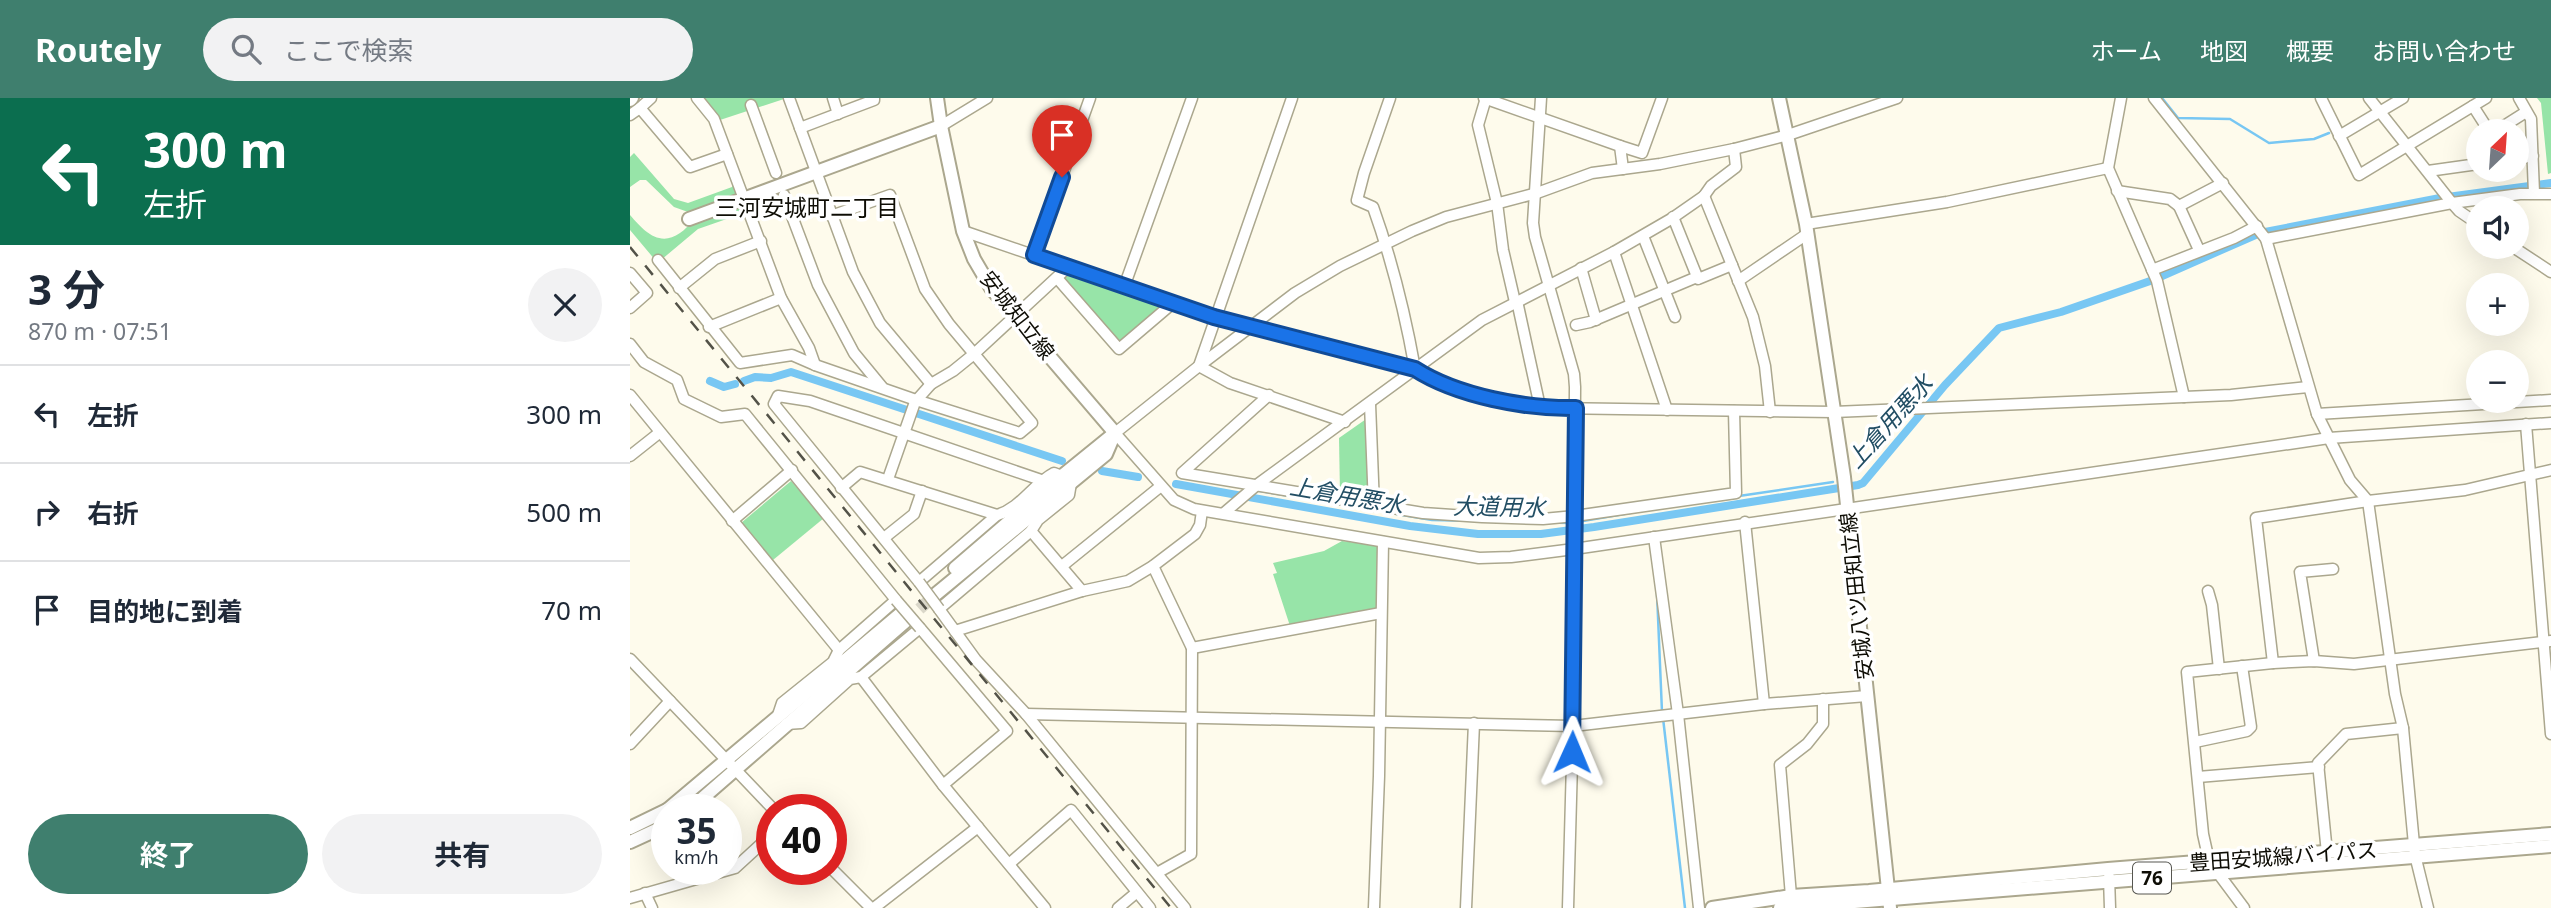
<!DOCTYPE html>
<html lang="ja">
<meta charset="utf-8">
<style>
body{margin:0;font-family:"Noto Sans","Noto Sans JP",sans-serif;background:#f2f2f3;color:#1f2937;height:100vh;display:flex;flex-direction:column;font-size:26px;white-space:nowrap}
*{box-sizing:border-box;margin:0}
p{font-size:23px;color:#747a83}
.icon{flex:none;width:38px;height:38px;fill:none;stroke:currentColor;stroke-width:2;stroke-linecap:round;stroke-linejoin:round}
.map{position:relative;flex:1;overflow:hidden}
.details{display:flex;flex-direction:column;background:#fff;width:630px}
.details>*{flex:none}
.banner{background:#0b6e4f;color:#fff;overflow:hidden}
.needle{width:46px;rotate:25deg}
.fabs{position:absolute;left:1836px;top:21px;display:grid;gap:14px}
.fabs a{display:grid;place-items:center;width:63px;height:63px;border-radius:50%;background:#fff;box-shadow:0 7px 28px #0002;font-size:35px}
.speed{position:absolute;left:21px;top:696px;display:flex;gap:14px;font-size:35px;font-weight:700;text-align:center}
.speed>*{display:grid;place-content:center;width:91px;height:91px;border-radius:50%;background:#fff;box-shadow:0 7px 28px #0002;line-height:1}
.speed small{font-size:18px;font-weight:400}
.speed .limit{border:10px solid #d22;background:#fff;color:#111}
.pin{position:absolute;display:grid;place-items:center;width:60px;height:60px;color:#fff;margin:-72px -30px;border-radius:50% 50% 50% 0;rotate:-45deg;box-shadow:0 0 7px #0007}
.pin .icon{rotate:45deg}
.me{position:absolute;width:77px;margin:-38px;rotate:1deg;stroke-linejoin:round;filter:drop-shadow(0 0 5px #0008)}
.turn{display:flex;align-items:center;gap:24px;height:147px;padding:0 28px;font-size:32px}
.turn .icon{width:91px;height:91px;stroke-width:2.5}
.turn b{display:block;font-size:49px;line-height:60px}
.round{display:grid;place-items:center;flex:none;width:74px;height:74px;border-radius:37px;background:#f2f2f3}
.summary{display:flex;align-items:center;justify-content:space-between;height:119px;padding:0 28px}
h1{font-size:42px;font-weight:700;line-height:52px}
.action{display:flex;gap:14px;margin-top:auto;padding:14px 28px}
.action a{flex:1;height:80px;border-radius:42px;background:#3f7f6e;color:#fff;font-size:28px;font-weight:700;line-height:80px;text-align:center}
.action a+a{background:#f2f2f3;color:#1f2937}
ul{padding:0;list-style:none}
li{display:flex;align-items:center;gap:21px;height:98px;padding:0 28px;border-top:2px solid #e0e1e3}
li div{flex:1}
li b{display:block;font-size:26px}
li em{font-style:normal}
header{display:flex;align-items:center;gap:42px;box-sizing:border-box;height:98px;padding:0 35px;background:#3f7f6e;color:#fff}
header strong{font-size:33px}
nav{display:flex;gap:38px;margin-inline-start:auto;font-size:24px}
.search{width:490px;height:63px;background:#f2f2f3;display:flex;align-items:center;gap:18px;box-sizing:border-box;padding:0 24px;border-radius:38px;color:#747a83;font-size:26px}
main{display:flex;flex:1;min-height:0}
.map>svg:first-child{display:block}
.green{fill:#97e4a8}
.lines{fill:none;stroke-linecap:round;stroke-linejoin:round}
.stream{stroke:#78c7f3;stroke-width:2.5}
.canal{stroke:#78c7f3;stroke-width:8}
.major-tunnel{stroke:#dad7c9;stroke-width:12;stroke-dasharray:12 6;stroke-linecap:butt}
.minor-casing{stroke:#aba78e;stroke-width:13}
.major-casing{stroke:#aba78e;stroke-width:16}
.minor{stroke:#fff;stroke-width:10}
.major{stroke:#fff;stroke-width:12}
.rail{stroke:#535248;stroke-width:2.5;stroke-dasharray:12 12;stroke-linecap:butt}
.minor-bridge-casing{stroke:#aba78e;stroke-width:13;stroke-linecap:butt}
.minor-bridge{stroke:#fff;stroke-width:10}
.route-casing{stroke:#114b97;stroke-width:18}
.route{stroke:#1a73e8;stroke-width:12}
.labels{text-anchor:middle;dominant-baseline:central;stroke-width:7;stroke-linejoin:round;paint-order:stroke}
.shield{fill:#fff;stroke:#565650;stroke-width:2}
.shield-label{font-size:19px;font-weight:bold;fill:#0e0d05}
.street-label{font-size:21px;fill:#0e0d05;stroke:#fff}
.neighbourhood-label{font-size:23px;fill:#0e0d05;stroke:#fff}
.water-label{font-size:23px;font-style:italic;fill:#224e64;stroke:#fff}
</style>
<header>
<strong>Routely</strong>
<div class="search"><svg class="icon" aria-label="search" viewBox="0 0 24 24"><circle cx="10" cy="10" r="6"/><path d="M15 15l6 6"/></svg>ここで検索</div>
<nav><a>ホーム</a><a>地図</a><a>概要</a><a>お問い合わせ</a></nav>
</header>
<main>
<section class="details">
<div class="banner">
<div class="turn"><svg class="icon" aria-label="left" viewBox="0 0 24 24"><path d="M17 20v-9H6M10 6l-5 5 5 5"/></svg><div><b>300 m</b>左折</div></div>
</div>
<div class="summary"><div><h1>3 分</h1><p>870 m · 07:51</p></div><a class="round"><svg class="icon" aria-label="close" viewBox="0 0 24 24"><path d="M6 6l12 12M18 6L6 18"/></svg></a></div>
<ul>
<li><svg class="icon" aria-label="left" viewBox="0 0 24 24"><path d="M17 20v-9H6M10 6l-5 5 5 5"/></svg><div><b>左折</b></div><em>300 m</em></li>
<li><svg class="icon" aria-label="right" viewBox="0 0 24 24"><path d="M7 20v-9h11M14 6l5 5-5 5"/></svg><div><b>右折</b></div><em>500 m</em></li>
<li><svg class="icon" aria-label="arrive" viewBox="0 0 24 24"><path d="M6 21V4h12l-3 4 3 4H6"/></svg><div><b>目的地に到着</b></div><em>70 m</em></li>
</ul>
<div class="action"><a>終了</a><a>共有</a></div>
</section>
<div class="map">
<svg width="1921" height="810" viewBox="0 0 1921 810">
<rect width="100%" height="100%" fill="#fefbec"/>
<g class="green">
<path d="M73,0H154V1L90,22Z"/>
<path d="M1907,0H1921V75L1918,76L1911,5Z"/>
<path d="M4,55L44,101L58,105L102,89L104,84L106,96L58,114L44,109L16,82H10L0,89V59Z"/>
<path d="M109,107L113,108L116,118L111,116L68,131L31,162L26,163L0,132V117C13,132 29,150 50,135C55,132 58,127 63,124C77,117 94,112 109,107Z"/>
<path d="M438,174H442L535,205L492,246L487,245L433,182Z"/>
<path d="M739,319V400L710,397L709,340Z"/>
<path d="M161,383L194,420L143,462L111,425Z"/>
<path d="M712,443L749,448L747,511L660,528L643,476L647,475L643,465L694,453Z"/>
</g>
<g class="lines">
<g class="stream">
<path d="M1532,0L1548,20L1600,21L1639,45L1684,41L1699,35"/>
<path d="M624,392L802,422L940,425"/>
<path d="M1109,398L1203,384"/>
<path d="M947,424L1006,414"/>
<path d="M1027,495L1032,614"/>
<path d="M1033,620L1055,810"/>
</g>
<g class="canal">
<path d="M80,283L94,289L105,286"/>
<path d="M114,283L125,279L141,280L161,274L432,363"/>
<path d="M472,373L508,379"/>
<path d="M546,386L780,428L848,436H911L964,429L1228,387L1233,385L1315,287L1369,230L1431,214L1523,182L1630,135L1810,100L1921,85"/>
</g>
<path class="major-tunnel" d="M276,523L306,496"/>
<defs>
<g id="minor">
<path d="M21,0L10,10L60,69L97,56"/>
<path d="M67,0L84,21L151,200L179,250L185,267"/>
<path d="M159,0L223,174L250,225L301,286"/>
<path d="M203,0L208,16"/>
<path d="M662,0L569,268L600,285L715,324"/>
<path d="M760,0L734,75L727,102L743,109C762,162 775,215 785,271"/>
<path d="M854,0L990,48L993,71"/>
<path d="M856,0L848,27L867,105L873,152L885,204"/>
<path d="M911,0L903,125L905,139L944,276L945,289L943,628L938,810"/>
<path d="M1267,0L1158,37L1104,51L1030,66L962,75L907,95L816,119L782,133L710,168L665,195L569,268L485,335L544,402L564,411L849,460L881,459L944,451L1699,340L1921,325"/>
<path d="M1491,0L1478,70L1527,183L1554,299"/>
<path d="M1524,0L1636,141L1687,316L1720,382L1738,403L1765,596L1773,630L1785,757L1798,810"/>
<path d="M1691,0L1729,77L1856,0"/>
<path d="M1739,0L1822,105L1829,113L1848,126"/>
<path d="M1889,0L1901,21L1904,95"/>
<path d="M121,7L146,75"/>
<path d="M1843,8L1859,33"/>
<path d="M0,17L10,10"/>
<path d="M311,28L357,0"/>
<path d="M170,30L244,2V0"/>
<path d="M1866,33L1896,14"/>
<path d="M1709,38L1773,0"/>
<path d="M990,48L1012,55L1032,0"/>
<path d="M1886,61L1903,58"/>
<path d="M1798,73L1848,66"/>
<path d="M1487,93L1540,101L1549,108L1593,85"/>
<path d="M154,97L188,187L224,255L252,289"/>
<path d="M1074,98L1123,219L1135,268L1140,314"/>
<path d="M1549,108L1569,152"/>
<path d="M1043,119L1068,181L1102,167"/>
<path d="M1176,126L1317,104L1478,70"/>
<path d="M333,133L584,219L785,271L796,278L829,291L867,301L921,310L1204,314L1601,297L1678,289"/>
<path d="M1013,138L1045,219"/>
<path d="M1636,141L1822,105L1890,96H1921"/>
<path d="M1883,149L1921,174"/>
<path d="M984,154L1037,312"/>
<path d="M404,157L460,0"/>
<path d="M28,162L110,265L162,257L185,267L286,302L390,335L402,325L319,226L295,191L260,97L201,118"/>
<path d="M951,170L966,222"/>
<path d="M1522,172L1604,140L1627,128"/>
<path d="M0,175L17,195L0,210"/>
<path d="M427,180L489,251L543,205"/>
<path d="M1108,183L1177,136"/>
<path d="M494,189L562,0"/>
<path d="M49,190L85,161L131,143"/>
<path d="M887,203L910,309"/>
<path d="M946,227L960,224L1067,179"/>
<path d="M79,229L151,200"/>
<path d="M0,246L14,264L47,282L54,301L91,319L115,316L266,502L209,552L203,564L152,605L148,617"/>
<path d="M0,297L209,552"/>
<path d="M639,297L552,375L793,415L852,419L913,421L945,418L1106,395L1104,313"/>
<path d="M740,306L744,408"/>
<path d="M1687,316L1921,302"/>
<path d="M1896,326L1921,636"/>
<path d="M0,358L29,335"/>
<path d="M258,381L285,304L301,286L323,273L344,256L438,169"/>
<path d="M414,383L180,303L148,298L144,306L289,484L367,417C391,410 403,386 424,375L432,378"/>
<path d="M441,385L439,397L408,422L401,433L309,511L346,562L396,616L555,810"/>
<path d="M211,390L230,374L367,417"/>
<path d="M594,415L628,386L852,222L984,154L1041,121L1074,98L1081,88L1106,69L1104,51"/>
<path d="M102,423L162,372"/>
<path d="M1115,424L1134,606"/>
<path d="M401,433L452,493"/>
<path d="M1024,439L1048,616L1069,810"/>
<path d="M254,440L284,416L292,393"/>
<path d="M432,468L531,388"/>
<path d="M523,468L562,550L561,756L527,775"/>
<path d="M1578,493L1582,507L1589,571"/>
<path d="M325,533L452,493L498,483L523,468L565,436L570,427L572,413"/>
<path d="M562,550L751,515"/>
<path d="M0,561L144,712"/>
<path d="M1684,563L1670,474L1703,471"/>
<path d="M1643,565L1626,420L1738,403L1835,392L1921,372"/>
<path d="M231,579L313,687L415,810"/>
<path d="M396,616L943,628L1134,606L1237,598"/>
<path d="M156,626L171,625L220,581L231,579L290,530L377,633L313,687"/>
<path d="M1565,644L1617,633L1621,629L1612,568"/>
<path d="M0,646L40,603"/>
<path d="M1568,679L1689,669"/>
<path d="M1697,755L1688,665L1716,636L1773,630"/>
<path d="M379,766L441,712L520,810"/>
<path d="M201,770L241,810"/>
<path d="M1479,779L1480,810"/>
<path d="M15,795L22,810"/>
<path d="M1161,798L1150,667L1177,646L1193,626V601"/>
<path d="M0,800L105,770L142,736"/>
<path d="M244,810L348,729"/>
<path d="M488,810L506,795"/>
<path d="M744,810L749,678L753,444"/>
<path d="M836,810L844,625"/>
<path d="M1614,810L1579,763L1573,736L1557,574L1643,565L1684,563L1724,566L1921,543"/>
</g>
<g id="major">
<path d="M307,0L311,28L333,133L344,161L361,190L485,335"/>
<path d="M1149,0L1176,126L1214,379L1260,810"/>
<path d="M0,2L2,0"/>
<path d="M59,121L311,28"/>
<path d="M325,470L432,378L485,335"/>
<path d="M306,496L476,356L485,335"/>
<path d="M37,712L270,516"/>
<path d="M59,712L276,523"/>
<path d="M0,730L37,712"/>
<path d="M0,744L37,727"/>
<path d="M1082,810L1161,798L1239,793L1478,771L1921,736"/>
<path d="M1150,810L1921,748"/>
</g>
</defs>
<use href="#minor" class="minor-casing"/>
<use href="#major" class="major-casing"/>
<use href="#minor" class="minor"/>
<use href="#major" class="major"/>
<path class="rail" d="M0,149L541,810"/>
<defs>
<g id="minor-bridge">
<path d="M289,484L309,511"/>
<path d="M266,502L290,530"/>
</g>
</defs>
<use href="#minor-bridge" class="minor-bridge-casing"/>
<use href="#minor-bridge" class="minor-bridge"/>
</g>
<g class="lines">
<defs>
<path id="route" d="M432,79L404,157L584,219L785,271C827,298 896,311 946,310L942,654"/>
</defs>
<use href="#route" class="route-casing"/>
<use href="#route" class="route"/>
</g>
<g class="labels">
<rect class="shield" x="1503" y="764.5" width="38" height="31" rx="5"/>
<g class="shield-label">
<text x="1522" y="780">76</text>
</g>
<g class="street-label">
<text transform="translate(388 217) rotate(52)">安城知立線</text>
<text transform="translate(1226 498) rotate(-96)">安城八ツ田知立線</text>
<text transform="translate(1653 758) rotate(-4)">豊田安城線バイパス</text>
</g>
<g class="neighbourhood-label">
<text x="177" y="109">三河安城町二丁目</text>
</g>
<g class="water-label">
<text transform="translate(1259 323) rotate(-48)">上倉用悪水</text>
<text transform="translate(717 397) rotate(10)">上倉用悪水</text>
<text transform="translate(869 408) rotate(1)">大道用水</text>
</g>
</g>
</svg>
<div class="fabs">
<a><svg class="needle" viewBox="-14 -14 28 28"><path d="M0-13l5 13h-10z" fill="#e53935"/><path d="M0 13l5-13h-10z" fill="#747a83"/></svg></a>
<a><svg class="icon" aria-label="sound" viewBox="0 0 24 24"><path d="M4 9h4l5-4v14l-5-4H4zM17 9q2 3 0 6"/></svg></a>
<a>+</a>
<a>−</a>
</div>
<div class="speed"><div>35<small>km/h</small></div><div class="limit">40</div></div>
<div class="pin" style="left:432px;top:79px;background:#d93025"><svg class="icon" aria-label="arrive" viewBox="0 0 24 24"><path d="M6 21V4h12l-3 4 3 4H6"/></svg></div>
<svg class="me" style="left:942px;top:654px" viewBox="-20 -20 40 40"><path d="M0-17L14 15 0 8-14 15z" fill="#1a73e8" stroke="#fff" stroke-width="4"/></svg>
</div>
</main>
